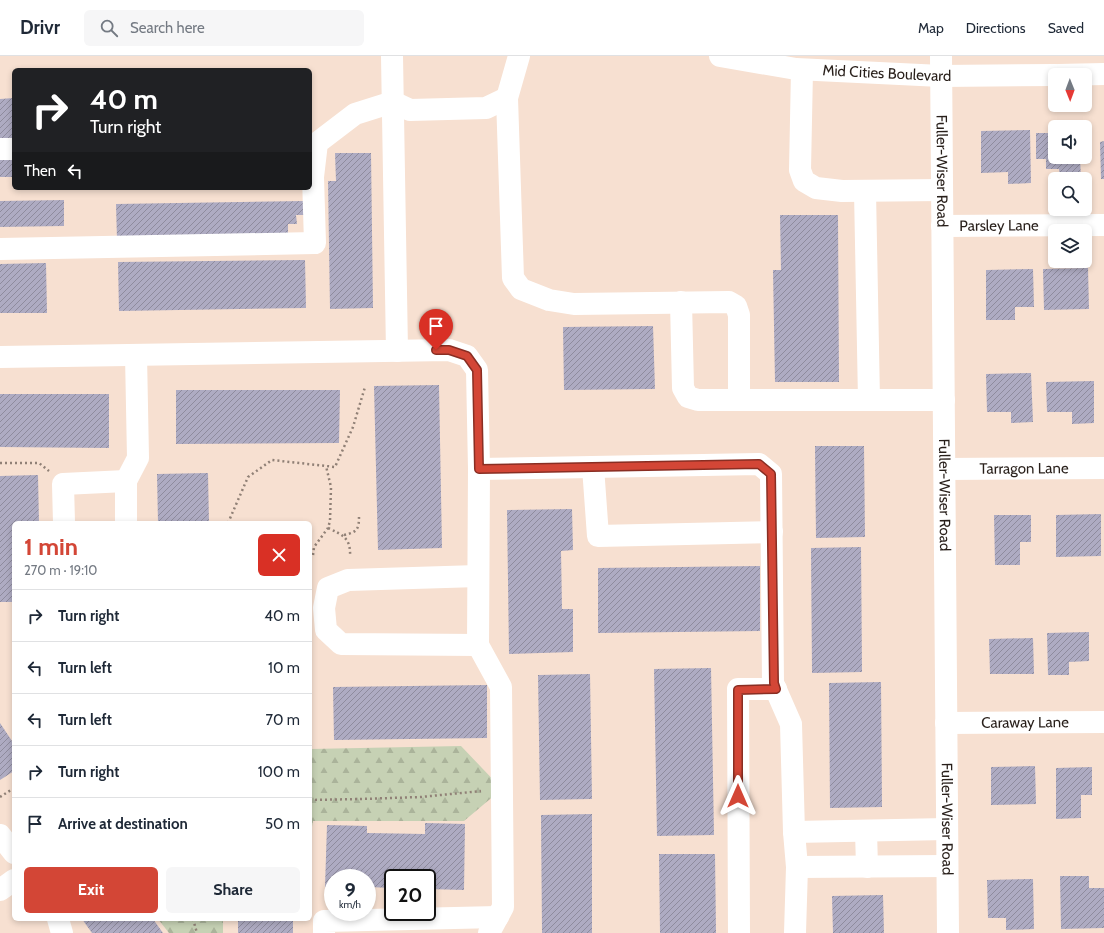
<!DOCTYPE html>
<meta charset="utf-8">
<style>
body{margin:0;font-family:Cabin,sans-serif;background:#f6f6f7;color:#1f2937;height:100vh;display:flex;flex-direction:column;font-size:15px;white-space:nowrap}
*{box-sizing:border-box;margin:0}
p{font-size:13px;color:#747a83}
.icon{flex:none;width:22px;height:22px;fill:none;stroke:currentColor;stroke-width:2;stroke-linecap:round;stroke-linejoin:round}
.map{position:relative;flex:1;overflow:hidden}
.drawer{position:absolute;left:12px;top:465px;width:300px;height:400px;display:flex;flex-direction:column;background:#fff;border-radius:6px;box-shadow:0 2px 6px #0003}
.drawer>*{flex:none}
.top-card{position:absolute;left:12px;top:12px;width:300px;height:122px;border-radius:6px;box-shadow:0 2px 6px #0003;background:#202124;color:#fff;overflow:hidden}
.needle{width:26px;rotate:179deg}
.fabs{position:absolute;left:1048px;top:12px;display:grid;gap:8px}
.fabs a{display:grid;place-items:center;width:44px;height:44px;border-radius:6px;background:#fff;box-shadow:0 2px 6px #0003;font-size:20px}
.speed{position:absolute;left:324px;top:813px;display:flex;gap:8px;font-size:20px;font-weight:700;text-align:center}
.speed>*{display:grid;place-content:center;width:52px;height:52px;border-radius:50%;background:#fff;box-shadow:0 2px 6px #0003;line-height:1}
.speed small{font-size:10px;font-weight:400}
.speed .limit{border:2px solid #111;border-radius:6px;background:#fff;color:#111}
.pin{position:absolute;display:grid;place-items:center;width:34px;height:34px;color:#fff;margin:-41px -17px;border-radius:50% 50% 50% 0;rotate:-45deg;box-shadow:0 0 4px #0007}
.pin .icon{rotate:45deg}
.me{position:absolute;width:44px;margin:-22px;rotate:0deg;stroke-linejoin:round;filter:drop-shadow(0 0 3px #0008)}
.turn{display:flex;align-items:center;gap:14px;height:84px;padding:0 12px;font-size:18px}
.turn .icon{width:52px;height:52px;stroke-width:2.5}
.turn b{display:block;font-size:28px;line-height:34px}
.then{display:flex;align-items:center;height:38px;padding:0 12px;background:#0003;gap:8px;font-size:15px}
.round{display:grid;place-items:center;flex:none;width:42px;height:42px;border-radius:6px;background:#f6f6f7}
.headline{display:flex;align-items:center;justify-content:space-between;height:68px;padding:0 12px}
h1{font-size:24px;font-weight:700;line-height:30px;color:#d34636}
.button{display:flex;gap:8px;margin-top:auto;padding:8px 12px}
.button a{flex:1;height:46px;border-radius:6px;background:#d34636;color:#fff;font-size:16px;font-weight:700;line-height:46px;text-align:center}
.button a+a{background:#f6f6f7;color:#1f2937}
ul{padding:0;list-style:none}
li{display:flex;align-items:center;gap:12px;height:52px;padding:0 12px;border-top:1px solid #e0e1e3}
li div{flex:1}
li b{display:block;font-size:15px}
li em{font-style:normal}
header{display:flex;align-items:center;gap:24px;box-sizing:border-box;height:56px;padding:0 20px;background:#fff;border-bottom:1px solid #e0e1e3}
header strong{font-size:19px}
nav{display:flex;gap:22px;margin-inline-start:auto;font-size:14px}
.search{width:280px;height:36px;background:#f6f6f7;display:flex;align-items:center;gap:10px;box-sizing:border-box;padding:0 14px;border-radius:6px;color:#747a83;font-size:15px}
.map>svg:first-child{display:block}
.forest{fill:url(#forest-firs)}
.building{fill:url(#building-hatch)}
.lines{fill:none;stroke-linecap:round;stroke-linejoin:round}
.path{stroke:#908076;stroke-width:2.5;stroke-dasharray:2 3;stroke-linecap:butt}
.minor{stroke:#fff;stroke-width:22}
.major{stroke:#fff;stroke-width:22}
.route-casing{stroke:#892e23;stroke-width:10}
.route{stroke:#d34636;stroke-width:7}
.labels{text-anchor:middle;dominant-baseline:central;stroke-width:3.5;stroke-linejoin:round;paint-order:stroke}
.street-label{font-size:15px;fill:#281f1a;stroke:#fff}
</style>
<header>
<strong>Drivr</strong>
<div class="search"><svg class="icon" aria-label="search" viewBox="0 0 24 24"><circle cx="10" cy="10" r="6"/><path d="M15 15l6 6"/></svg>Search here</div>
<nav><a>Map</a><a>Directions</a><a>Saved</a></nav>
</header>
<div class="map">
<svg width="1104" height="877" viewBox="0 0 1104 877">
<defs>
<pattern id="forest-firs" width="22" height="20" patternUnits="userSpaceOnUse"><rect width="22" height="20" fill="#c6d1b4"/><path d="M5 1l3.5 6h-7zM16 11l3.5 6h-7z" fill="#aab39a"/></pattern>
<pattern id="building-hatch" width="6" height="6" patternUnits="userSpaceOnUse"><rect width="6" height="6" fill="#aeabc2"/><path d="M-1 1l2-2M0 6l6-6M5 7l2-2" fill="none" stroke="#8e8b9d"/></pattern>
</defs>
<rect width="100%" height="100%" fill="#f7e0d1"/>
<g class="forest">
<path d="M461,690L502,733L464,765H313L310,783V693Z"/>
<path d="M158,863H223V877H169Z"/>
</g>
<g class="building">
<path d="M14,42V82H0V43Z"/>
<path d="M1030,74L1031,127L1008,128V116L981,117V75Z"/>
<path d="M1036,77H1055V101H1080L1081,123H1060L1059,113H1046V103H1036Z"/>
<path d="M1104,85V123H1101L1100,86Z"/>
<path d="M335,97H371L373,252L330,253L328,125H336Z"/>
<path d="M14,102V121H0V103Z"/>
<path d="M64,144V170L0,171V145Z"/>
<path d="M304,145V159H296L297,168H288V182L117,184L116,148Z"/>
<path d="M780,159H838L839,326H775L773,214H781Z"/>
<path d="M305,204L306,252L119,255L118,206Z"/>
<path d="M46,207L47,257H0V208Z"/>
<path d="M1088,212L1089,253L1044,254L1043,213Z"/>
<path d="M1033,213L1034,251H1015V264H986V214Z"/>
<path d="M653,270L655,333L564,334L563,271Z"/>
<path d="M1031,317L1033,366L1011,367V356H987L986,318Z"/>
<path d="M1094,325V367L1072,368V356H1047L1046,326Z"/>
<path d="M439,329L442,492L378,494L374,330Z"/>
<path d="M176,334H340L339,387L176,388Z"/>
<path d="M0,338H109V392L0,391Z"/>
<path d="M815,390H864L865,481L816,482Z"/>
<path d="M208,417L209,467H158L157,418Z"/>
<path d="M38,419L39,467H14V546H0V420Z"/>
<path d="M572,453L573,494L561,495L562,553H573V596L509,598L507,454Z"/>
<path d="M1101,458V500L1056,501V459Z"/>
<path d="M994,459H1031V486H1020V509H995Z"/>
<path d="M861,491L862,616L812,617L811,492Z"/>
<path d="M760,510V575L598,577V512Z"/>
<path d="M1089,576V605L1069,606V619H1048L1047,577Z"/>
<path d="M1033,582L1034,618H990L989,583Z"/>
<path d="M711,612L714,779L657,780L654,613Z"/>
<path d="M590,618L592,743L540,744L538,619Z"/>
<path d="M881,626L882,751L830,752L829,627Z"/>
<path d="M487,629V682L334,684L333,631Z"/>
<path d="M0,667L14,688V715L0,724Z"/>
<path d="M1035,710L1036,748L991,749V711Z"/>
<path d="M1092,711V739H1081V762L1056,763V712Z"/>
<path d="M592,758V877H542L541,759Z"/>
<path d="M425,767L465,768L464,834L427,833V822H393V832L367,831V822H333V831H325L327,769L367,770V777L425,778Z"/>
<path d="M659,798H715L716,877H660Z"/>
<path d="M1060,820H1089V832H1104V872L1061,873Z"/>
<path d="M1033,823L1034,873L1006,874V862H988L987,824Z"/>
<path d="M883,839L884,877H833L832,840Z"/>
<path d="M82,863H153L163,877H92Z"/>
<rect x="238" y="863" width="55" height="14"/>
</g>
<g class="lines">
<g class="path">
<path d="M0,407H39L49,415"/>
<path d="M228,467L248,421L272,404L335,411L353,371L365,331"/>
<path d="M328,472C343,479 351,482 350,501"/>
<path d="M344,479C358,476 359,473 359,459"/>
<path d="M313,499L314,491L328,472L330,465L331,431L326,410"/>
<path d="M0,741L14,732"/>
<path d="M310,744L361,743L421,741L481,735"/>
<path d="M193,863L197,877"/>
</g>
<g class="minor">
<path d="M392,0L397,295"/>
<path d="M519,0L507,42L513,222L521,233L549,244L574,248L729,246L736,250L739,259V344"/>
<path id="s1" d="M941,0L948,877"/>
<path d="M802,14L800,114L804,125L816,132L842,135L942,134"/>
<path d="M0,93H14"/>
<path d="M865,135L869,344"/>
<path id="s2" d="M942,170L1104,169"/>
<path d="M0,193L315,187L313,121L317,87L355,58L393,46L410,54L486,52L507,42"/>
<path d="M681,246L683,332L688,341L698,344H944"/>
<path d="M0,301L449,294L467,300L477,314L479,413L478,589L501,631L503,851L489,877"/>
<path d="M593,411L598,480L772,476"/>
<path d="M479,413L759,408L771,418L773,627L791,668L794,776L797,811L795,877"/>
<path id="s3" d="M945,413L1104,412"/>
<path d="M64,467L63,428L126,425"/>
<path d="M126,467V425L138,402L136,299"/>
<path d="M478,589L341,588L326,574L324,552L328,532L348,524L478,520"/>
<path id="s4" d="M946,667L1104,666"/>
<path d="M866,775L867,811"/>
<path d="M794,776L947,773"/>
<path d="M0,779L14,797"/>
<path d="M797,811L947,810"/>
<path d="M0,834L14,824"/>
<path d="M58,863L62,877"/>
<path d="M324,877V865L498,861"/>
<path d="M739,877L738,633H776"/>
</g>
<g class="major">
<path id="s5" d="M720,0L796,13L941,20L1055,19"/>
<path d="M1059,19L1104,18"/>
</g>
</g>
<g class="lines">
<defs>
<path id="route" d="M436,294H449L467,300L477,314L479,413L759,408L771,418L774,627L776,633L738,634V740"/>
</defs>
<use href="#route" class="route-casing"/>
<use href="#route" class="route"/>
</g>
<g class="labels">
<g class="street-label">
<text stroke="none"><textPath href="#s5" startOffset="168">Mid Cities Boulevard</textPath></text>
<text stroke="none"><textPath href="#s1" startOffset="115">Fuller-Wiser Road</textPath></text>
<text stroke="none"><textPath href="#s2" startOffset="57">Parsley Lane</textPath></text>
<text stroke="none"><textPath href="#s3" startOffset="79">Tarragon Lane</textPath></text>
<text stroke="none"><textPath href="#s1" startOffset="439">Fuller-Wiser Road</textPath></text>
<text stroke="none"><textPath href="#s4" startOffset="79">Caraway Lane</textPath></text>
<text stroke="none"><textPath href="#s1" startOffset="763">Fuller-Wiser Road</textPath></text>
</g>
</g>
</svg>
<div class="fabs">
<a><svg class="needle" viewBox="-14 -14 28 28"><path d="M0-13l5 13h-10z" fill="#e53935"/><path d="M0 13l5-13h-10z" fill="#747a83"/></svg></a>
<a><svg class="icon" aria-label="sound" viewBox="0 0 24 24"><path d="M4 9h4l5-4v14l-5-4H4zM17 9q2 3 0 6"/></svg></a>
<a><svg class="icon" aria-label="search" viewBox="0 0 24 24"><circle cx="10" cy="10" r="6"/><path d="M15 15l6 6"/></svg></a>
<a><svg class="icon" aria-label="layers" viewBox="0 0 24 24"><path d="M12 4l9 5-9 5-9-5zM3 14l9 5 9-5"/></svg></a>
</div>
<div class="speed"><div>9<small>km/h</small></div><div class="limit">20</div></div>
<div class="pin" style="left:436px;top:294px;background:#d93025"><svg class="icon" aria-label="arrive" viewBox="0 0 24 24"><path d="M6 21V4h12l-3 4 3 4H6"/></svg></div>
<svg class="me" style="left:738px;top:740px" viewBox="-20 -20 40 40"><path d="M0-17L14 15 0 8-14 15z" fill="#d34636" stroke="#fff" stroke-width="4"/></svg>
<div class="top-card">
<div class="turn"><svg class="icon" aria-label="right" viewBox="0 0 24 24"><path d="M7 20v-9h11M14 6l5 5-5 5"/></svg><div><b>40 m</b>Turn right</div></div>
<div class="then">Then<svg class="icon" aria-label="left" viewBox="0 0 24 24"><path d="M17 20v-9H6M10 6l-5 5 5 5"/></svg></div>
</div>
<section class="drawer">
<div class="headline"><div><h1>1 min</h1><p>270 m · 19:10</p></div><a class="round" style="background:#d93025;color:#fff"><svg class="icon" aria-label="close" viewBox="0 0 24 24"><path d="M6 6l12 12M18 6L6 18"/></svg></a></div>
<ul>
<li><svg class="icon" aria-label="right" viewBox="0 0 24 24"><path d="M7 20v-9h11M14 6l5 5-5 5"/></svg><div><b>Turn right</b></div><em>40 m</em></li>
<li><svg class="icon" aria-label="left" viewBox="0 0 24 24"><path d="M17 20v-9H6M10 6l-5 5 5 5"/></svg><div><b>Turn left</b></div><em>10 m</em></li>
<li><svg class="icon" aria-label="left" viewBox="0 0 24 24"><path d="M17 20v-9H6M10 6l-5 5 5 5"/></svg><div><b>Turn left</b></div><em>70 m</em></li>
<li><svg class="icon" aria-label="right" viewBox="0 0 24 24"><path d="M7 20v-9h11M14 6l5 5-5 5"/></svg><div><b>Turn right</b></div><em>100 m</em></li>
<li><svg class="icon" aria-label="arrive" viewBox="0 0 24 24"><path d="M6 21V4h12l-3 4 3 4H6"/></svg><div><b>Arrive at destination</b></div><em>50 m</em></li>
</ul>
<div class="button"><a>Exit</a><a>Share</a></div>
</section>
</div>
